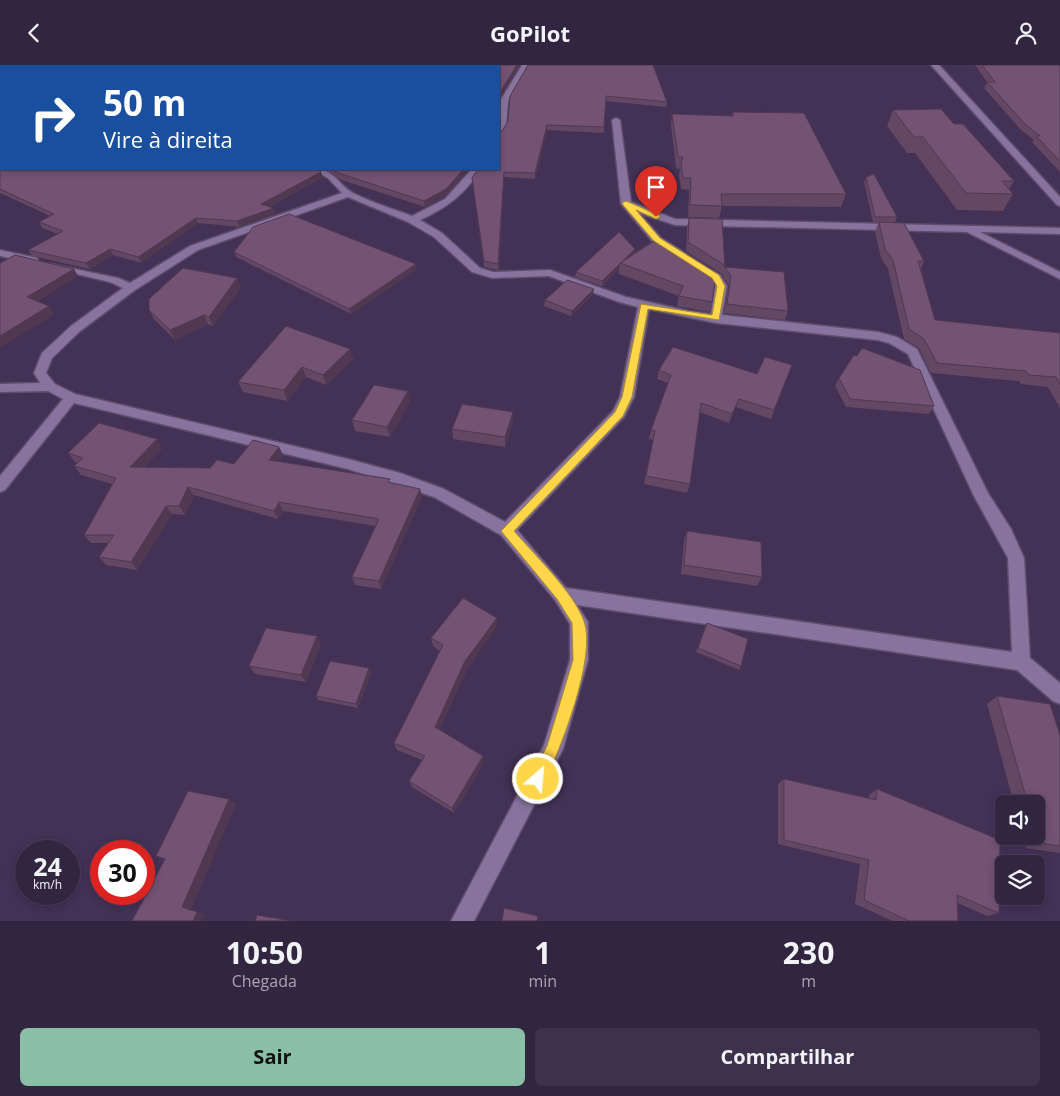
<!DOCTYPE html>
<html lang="pt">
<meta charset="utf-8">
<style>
body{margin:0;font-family:"Open Sans",sans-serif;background:#3d314b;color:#f1f3f6;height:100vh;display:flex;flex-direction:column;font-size:19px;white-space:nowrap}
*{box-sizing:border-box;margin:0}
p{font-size:16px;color:#a8a5b1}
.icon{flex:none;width:28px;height:28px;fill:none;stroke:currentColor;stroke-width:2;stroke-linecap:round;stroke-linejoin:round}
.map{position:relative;height:856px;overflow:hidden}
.drawer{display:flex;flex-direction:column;background:#322540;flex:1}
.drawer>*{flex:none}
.top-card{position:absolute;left:0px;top:0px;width:500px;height:105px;box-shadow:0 2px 8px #0003,0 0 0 1px #4d4259;background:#1a4fa0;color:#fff;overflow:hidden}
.fabs{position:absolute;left:995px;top:730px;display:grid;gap:10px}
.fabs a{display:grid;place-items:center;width:50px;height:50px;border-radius:8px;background:#322540;box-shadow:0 2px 8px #0003,0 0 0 1px #4d4259;font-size:25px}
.speed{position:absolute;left:15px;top:775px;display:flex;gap:10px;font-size:25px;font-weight:700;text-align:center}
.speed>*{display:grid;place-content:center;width:65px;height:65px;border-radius:50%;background:#322540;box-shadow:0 2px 8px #0003,0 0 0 1px #4d4259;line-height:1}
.speed small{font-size:12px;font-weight:400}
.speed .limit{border:8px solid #d22;background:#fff;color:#111}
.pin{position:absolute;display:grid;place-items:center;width:42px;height:42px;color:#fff;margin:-51px -21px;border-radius:50% 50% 50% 0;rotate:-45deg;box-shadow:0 0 5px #0007}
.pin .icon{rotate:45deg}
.me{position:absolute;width:55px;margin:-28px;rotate:27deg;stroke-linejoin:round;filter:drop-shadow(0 0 4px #0008)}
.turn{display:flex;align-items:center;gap:18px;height:105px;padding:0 20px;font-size:22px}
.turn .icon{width:65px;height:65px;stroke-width:2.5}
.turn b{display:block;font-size:35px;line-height:42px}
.eta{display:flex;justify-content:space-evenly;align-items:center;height:85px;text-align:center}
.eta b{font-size:30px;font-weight:700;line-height:35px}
.action{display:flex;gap:10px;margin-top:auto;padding:10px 20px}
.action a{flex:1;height:58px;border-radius:8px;background:#8abfa5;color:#111;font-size:20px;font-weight:700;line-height:58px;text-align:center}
.action a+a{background:#3d314b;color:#f1f3f6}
header{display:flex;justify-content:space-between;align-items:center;height:65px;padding:0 20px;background:#322540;font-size:22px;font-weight:700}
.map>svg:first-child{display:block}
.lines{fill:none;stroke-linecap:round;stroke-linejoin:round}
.minor-casing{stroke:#5d4d6c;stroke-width:3}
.minor{fill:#87739d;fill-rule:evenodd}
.wall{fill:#634763}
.shaded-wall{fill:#503950}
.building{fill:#735273;stroke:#503950}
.route{fill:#ffd54a;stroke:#a68a30}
</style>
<header><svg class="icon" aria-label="back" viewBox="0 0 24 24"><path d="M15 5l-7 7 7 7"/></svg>GoPilot<svg class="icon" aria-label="person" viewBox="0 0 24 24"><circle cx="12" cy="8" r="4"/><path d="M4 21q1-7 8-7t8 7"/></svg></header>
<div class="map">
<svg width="1060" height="856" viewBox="0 0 1060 856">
<rect width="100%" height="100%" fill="#433156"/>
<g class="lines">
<defs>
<g id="minor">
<path d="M17,0H26L27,1H18Z"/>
<path d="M522,0H530L508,36L506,61L502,70H499L500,36Z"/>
<path d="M931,0H939L1060,132V141L1057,140Z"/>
<path d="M616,53L620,55L631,137L675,154L1060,163V169L980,167L1060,207V214L967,167L675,160L639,148L661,173L720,210L727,221L722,250L878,267L897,272L917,284L988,428L1011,464L1024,493L1030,593L1060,618V639L1053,636L1017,605L577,540L588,557V595L563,684L474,856H451L544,680L570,595V559L555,535L501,470L434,432L348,404L74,338L5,425L0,427V411L63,334L48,326L0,327V319L40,318L34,308L42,288L71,261L123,223L110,217L51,203V199L118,213L130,218L190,181L342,128L328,113L311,104C337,104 335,118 353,128C371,137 393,144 412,151L445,134L472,104H480C466,129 446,143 420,155L442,168L480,203L493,207L550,205L626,232L689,246L711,249L715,221L712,214L653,177L621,139L612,55ZM348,132L408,157L434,172L472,207L492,213L549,211L619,237L638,242L620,332L613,346L505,457L444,424L400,408L348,394L75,329L55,319L46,308L52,293L79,267L135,225L198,185ZM649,244L716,258L878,275L889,278L908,289L974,431L1008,493L1012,587L566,523L517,465L624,352L634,332Z"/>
<path d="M0,185L37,193L38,195L33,198L0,191Z"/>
</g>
</defs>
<use href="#minor" class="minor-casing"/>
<use href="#minor" class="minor"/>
</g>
<g class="wall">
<path d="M528,0L667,37L666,42L605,36L604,68L547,65L535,114L504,112L499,205L484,202L472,113L502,66L508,56Z"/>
<path d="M975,0H1060V107L1032,77L1034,75L1021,65L984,23L987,17Z"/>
<path d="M893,45L954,59L1014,116L1009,124L1013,129L1003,146L957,145L915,88H907L887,61Z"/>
<path d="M733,47L846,129L841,142L722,141L719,153L688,152L689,125L681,124L679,111L680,104L676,103L671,60L672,49L732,51Z"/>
<path d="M0,97L323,112L269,142L274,143L275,149L240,162L198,158L141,198L113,190L90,204L32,191L28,185L58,169L42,163L39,157L50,151L0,128Z"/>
<path d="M321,104H470L446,130L425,142L339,114L326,105Z"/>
<path d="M866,112L897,152L895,157H873L864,117Z"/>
<path d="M689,153L725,202L788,246L785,255L724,248L729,220L721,208L686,186L687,162Z"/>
<path d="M879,157L924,196L921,204L935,255L1060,268V343L1048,322L1021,319L1019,316L931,308L919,283L904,274L888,204L881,193L875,167Z"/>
<path d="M635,184V189L712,237L709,247L677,241L679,231L619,209V204L602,221L575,212L576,207Z"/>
<path d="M234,187L416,204L351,249L236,192Z"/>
<path d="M241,222L213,261L208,259L175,275L154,254L149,245Z"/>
<path d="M593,229L571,251L544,241L545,235Z"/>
<path d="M350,284L353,294L326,320L306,312L287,336L243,327L238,317Z"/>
<path d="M792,300L771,354L736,342L729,358L699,347L690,419L687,428L644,419L653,375L649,374L651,365L668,318L657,314L659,305L757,309Z"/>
<path d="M839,313L934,341L929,349L846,342L835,321Z"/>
<path d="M410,336L390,372L355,366L352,355Z"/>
<path d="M513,347V357L505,382L453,374L452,364Z"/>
<path d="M279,382L283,390L278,396L420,424L422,432L381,524L355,520L352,512L376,461L283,446L278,454L194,430L185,450L172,449L137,505L106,500L99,492L108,478H91L84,470L112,419L81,410L74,401L78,398L75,397L68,388L162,383L144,402L210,403L234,399Z"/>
<path d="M687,466L762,512L757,521L681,509L684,475Z"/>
<path d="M707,558L741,601L739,605L696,587Z"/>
<path d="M497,561L467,604L439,665L484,697L454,748L412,722L409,716L422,695L397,685L394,678L440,586L433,581L431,573Z"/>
<path d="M321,579L306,617L255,609L249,601Z"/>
<path d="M369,603L371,608L358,643L318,635L316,631Z"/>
<path d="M997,631L1060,670V788L1026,783L1023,771H1036V739H1014L987,639Z"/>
<path d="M784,714L869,733V730L877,724L999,848L987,851L958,838V856H893L855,839L860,799L778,779V719Z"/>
</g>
<g class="shaded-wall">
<path d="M517,0H520L499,34V29Z"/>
<path d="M547,60V65L535,114V108Z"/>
<path d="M464,104H470L446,130L425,142L424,136Z"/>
<path d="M321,107L323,112L263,145L261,139Z"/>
<path d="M504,107V112L499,205L498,199Z"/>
<path d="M274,143L275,149L240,162L237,156Z"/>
<path d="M196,153L198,158L141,198L138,192Z"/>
<path d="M110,184L113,190L90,204L86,198Z"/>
<path d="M635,184V189L620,199Z"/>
<path d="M416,199V204L351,249L349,244Z"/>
<path d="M620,199L619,204L602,221V216Z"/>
<path d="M74,204L78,211L32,240L27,232Z"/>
<path d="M237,213L241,222L213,261L209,252Z"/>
<path d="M594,224L593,229L571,251L572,246Z"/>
<path d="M49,241L55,249L0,283V271Z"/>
<path d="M204,250L208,259L175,275L170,265Z"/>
<path d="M350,284L353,294L326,320L323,310Z"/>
<path d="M302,302L306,312L287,336L284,325Z"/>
<path d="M408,326L410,336L390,372L387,362Z"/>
<path d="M739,334L736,342L729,358L732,349Z"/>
<path d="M513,347V357L505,382V372Z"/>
<path d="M157,374L162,383L136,410L130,402Z"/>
<path d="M279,382L283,390L273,403L269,395Z"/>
<path d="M188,422L194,430L185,450L179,441Z"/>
<path d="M420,424L422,432L381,524L379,516Z"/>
<path d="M279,437L283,446L278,454L274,446Z"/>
<path d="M166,441L172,449L137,505L131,497Z"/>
<path d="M497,553V561L467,604L437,669L435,662L465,596Z"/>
<path d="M317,571L321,579L306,617L301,610Z"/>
<path d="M369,603L371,608L358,643L356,639Z"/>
<path d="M483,691L484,697L454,748L452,743Z"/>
<path d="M229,734L236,739L191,845L182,842Z"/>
<path d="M197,847L205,849L202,856H193Z"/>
</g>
<g class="building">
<path d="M100,0H345L344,1H98Z"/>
<path d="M393,0H517L499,29V1H392Z"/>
<path d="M528,0H653L667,37L606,31L604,62L547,60L535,108L504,107L498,199L484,196L472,113L478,104H499V65L502,66L508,56L510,31Z"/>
<path d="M982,0H1060V96L1036,71H1040L1025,59L987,17H995Z"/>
<path d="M941,44L954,59H963L1014,116H1002L1013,129L966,128L923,72H914L893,45Z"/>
<path d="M733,47L804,48L846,129H721L722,141L690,140L691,113H683L681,99L683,92H678L672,49L733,51Z"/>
<path d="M1,65V75H0V66Z"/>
<path d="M1,96V104H316L321,107L261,139L274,143L237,156L196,153L138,192L110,184L86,198L28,185L63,166L39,157L54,149L0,124V97Z"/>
<path d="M332,104H464L446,124L424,136L338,108Z"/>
<path d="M874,109L897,152H875L866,112Z"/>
<path d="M289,149L416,199L349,244L234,187L253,162Z"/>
<path d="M689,153L722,154L725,202L784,207L788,246L727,239L731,211L723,199L688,177Z"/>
<path d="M879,157L904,158L924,196H918L935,255L1060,268V320L1056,312L1028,310L1026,306L937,298L924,274L909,264L893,195L885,184Z"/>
<path d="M619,167L635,184L602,216L576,207Z"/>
<path d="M654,176L687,191V189L713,205L716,211L712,237L679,231L683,221L620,198Z"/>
<path d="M15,190L74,204L27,232L49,241L0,271V198Z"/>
<path d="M183,203L237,213L209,252L204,250L170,265L149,245V234Z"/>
<path d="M567,215L594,224L572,246L545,235Z"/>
<path d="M286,261L350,284L323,310L302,302L284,325L238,317Z"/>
<path d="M673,282L757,309L765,292L792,300L774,345L739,334L732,349L701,338L690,419L646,411L655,366L651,365L671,310L659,305Z"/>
<path d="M862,283L920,305L934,341L850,334L839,313L854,290L857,291Z"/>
<path d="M374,320L408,326L387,362L352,355Z"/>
<path d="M462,339L513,347L505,372L452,364Z"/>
<path d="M99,358L157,374L130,402L210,403L217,395L234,399L253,375L279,382L269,395L390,414L388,417L420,424L379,516L352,512L379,454L279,437L274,446L188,422L179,441H166L131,497L99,492L114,470H84L116,413L74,401L83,393L68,388Z"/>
<path d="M687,466L761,477L762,512L684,500Z"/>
<path d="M463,533L497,553L465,596L435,662L483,691L452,743L409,716L425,691L394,678L443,580L431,573Z"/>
<path d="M707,558L748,574L741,601L698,583Z"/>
<path d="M266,563L317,571L301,610L249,601Z"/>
<path d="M330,596L369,603L356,639L316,631Z"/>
<path d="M997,631L1050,639L1060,670V781L1040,778L1036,767V739H1028Z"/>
<path d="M784,714L876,735L877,724L1000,775L999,848L957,830L958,856H909L864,835L869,795L784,775Z"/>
<path d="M188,726L229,734L182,842L197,847L193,856H132L165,794L156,791Z"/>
<path d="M504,843L538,851L537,856H502Z"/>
<path d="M257,850L292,856H255Z"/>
</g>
<path class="route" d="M626,136L659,150L660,152L656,154L636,145L660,173L719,210L725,221L719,255L648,244L632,332L623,351L514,466C534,489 574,528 584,556C597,592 560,686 543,720L538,722L532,720L530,714L547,681L573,595L572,558L557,534L501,466L615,347L622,332L641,239L712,250L717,221L712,213L654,176L623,140L622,138Z"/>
</svg>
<div class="fabs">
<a><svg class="icon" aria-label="sound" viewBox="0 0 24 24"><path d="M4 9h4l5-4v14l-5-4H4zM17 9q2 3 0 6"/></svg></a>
<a><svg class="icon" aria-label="layers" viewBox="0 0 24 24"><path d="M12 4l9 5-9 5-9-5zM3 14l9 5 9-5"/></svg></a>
</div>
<div class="speed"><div>24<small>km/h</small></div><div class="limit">30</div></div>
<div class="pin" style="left:656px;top:152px;background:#d93025"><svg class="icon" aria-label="arrive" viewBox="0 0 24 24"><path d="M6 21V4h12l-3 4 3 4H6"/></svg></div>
<svg class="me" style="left:538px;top:714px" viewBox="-20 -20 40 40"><circle r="17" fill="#ffd54a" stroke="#fff" stroke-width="3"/><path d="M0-11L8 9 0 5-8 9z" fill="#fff"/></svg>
<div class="top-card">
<div class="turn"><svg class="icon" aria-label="right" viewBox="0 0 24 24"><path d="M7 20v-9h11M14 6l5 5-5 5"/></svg><div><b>50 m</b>Vire à direita</div></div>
</div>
</div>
<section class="drawer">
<div class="eta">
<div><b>10:50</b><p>Chegada</p></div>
<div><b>1</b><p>min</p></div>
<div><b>230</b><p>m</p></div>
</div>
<div class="action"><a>Sair</a><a>Compartilhar</a></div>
</section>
